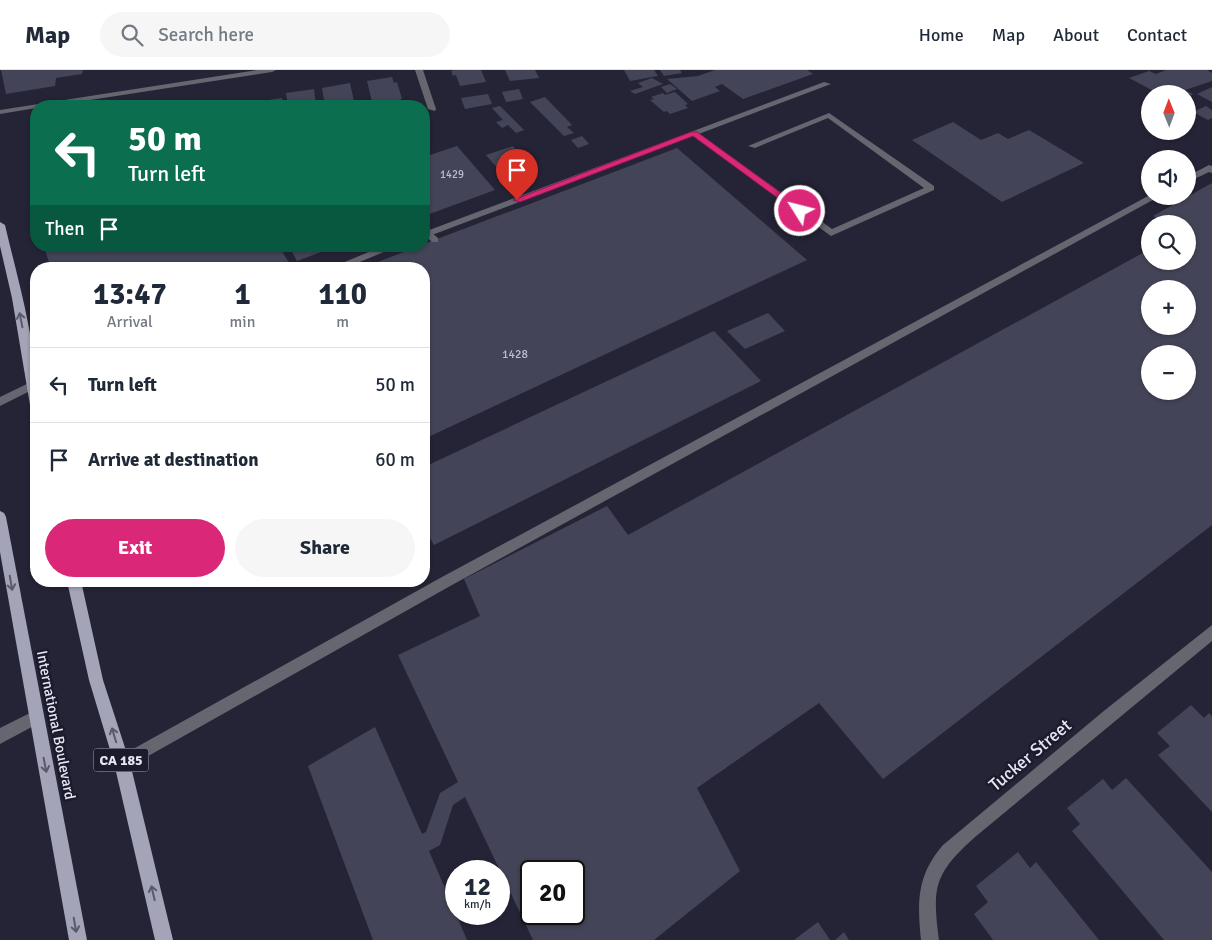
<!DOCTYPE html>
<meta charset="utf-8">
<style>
body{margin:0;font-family:Signika,sans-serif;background:#f6f6f7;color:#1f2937;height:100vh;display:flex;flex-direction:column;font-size:19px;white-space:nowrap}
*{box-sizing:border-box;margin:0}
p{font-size:16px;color:#747a83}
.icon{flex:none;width:28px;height:28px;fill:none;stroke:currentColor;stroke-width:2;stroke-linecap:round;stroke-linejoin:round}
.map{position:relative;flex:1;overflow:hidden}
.panel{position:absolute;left:30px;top:192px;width:400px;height:325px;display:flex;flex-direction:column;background:#fff;border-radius:20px;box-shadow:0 1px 4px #0004}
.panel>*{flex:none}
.hud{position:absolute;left:30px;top:30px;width:400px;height:152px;border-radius:20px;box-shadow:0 1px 4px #0004;background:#0b6e4f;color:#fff;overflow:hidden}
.needle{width:32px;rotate:359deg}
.controls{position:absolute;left:1141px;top:15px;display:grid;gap:10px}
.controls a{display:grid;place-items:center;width:55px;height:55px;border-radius:50%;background:#fff;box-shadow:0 1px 4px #0004;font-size:25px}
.speed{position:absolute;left:445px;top:790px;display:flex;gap:10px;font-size:25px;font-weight:700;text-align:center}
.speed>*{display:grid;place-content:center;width:65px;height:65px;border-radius:50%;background:#fff;box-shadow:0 1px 4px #0004;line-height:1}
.speed small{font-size:12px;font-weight:400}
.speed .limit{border:2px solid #111;border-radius:8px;background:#fff;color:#111}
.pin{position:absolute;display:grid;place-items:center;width:42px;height:42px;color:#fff;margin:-51px -21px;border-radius:50% 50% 50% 0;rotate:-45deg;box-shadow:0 0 5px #0007}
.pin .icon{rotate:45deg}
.me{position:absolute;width:55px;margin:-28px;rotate:306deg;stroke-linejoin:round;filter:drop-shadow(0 0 4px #0008)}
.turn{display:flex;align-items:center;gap:18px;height:105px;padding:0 15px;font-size:22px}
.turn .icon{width:65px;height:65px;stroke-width:2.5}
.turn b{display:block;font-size:35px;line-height:42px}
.then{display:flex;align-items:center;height:48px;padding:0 15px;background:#0003;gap:10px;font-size:19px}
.eta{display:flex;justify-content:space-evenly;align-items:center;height:85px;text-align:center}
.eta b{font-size:30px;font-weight:700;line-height:35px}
.cta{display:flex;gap:10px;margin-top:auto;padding:10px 15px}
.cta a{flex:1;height:58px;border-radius:30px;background:#db2777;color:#fff;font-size:20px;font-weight:700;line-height:58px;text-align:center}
.cta a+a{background:#f6f6f7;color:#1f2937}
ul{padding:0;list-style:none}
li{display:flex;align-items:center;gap:15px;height:75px;padding:0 15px;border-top:1px solid #e0e1e3}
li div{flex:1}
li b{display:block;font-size:19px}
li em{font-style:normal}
header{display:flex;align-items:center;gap:30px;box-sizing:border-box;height:70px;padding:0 25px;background:#fff;border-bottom:1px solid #e0e1e3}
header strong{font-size:24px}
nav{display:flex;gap:28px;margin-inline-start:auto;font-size:18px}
.search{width:350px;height:45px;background:#f6f6f7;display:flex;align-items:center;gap:12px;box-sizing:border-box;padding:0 18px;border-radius:28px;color:#747a83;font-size:19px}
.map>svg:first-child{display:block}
.building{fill:#444458;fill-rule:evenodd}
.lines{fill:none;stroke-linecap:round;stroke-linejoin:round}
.service{fill:#65666f;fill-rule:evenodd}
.minor{fill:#65666f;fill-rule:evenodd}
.tertiary{fill:#65666f;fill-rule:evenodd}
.primary{fill:#a4a4b8;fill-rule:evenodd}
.oneway{stroke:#59596c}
.route{fill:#db2777;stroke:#8e194d}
.labels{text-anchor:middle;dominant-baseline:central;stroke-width:5;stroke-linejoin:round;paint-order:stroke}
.far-number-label{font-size:11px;fill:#bebecd}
.number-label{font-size:12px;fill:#bebecd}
.shield{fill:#1b1b2d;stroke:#aaaab8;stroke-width:1}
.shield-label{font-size:14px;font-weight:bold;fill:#e7e7f4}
.street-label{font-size:15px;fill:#e7e7f4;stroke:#1b1b2d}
.near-street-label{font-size:18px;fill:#e7e7f4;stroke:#1b1b2d}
</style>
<header>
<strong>Map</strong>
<div class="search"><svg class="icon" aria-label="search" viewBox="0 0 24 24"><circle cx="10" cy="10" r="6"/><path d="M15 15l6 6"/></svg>Search here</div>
<nav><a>Home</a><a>Map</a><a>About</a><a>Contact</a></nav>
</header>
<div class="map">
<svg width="1212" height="870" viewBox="0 0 1212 870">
<rect width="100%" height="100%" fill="#252437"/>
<g class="building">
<path d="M1,0H83L82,4L56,8L55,16L6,24Z"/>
<path d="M454,0H481L486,12L460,16L456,5L453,6L451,1Z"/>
<path d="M505,0H535L539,8L510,11Z"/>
<path d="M624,0H654L658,6L630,11Z"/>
<path d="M660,0H680L682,3L664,6Z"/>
<path d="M715,0H807L813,4L743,29L722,14L715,17L720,21L692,31L667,9L698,6Z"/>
<path d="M1166,0H1207L1212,3V11L1185,20L1193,24L1188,27V24H1159L1129,8L1149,1L1156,4Z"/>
<path d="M392,7L394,13L397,12L402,29L399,30L400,36H373L367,11Z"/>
<path d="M652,8L663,14L635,24L630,21L643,17L638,13Z"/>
<path d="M350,13L355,36H325L322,18Z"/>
<path d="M670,14L677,19L667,23L661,17Z"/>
<path d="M1212,17V32L1197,24Z"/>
<path d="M314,19L316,36H288L286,23Z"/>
<path d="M519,19L523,29L506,32L502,22Z"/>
<path d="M675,22L688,34L685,35L688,38L670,44L667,41L664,42L650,30L654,29L651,27L663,23L665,25Z"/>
<path d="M488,24L492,34L465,39L461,28Z"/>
<path d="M545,27L572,55L567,57L574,63L564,66L530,32Z"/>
<path d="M282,28L283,36H262L261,31Z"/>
<path d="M500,36L524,60L516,63L508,55L502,58L496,52L503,50L492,38Z"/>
<path d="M1206,36L1212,40V48L1208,50L1193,42Z"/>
<path d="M953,52L981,70L998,63L1008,69L1029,60L1084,93L1002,132L912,70Z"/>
<path d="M582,66L589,74L578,78L571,70Z"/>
<path d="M457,76L495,120L424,146V87Z"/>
<path d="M513,76L533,98L506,108L486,85Z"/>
<path d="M677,78L807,190L424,369V199H360L419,176H424V174Z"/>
<path d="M1212,113V455L883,709L819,633L697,718L740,801L654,870H533L465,727L453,735L440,775L429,781L467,870H373L308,696L375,657L422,764L426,762L440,723L458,712L398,585L480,546L464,509L607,436L628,465L1150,179V191H1188V154H1165L1153,146ZM1150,219H1188V256H1150ZM1150,284H1188V321H1150ZM531,801H574V844H531Z"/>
<path d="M44,176H279L289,193L274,199H51Z"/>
<path d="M289,176H337L297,191Z"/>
<path d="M768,243L785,261L745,279L727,261Z"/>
<path d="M714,261L761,311L434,475L424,458V397Z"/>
<path d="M1191,635L1204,648L1209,643L1212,646V742L1158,685L1170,676L1157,663Z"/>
<path d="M1126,708L1212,802V870H1164L1072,761L1080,754L1067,738L1103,709L1112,720Z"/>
<path d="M1018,782L1030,798L1036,792L1099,870H993L974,844L988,832L976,816Z"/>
<path d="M818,852L830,870H794Z"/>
<path d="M844,862L849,870H835Z"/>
</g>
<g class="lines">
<g class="service">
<path d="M829,43L934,116V120L831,166L690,64L697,62L832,159L924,118L828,48L755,78L748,76Z"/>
<path d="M1209,95L1212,96V103L1209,102L1188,112V106Z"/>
<path d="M1150,125L1160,126L452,515L127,698L122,701L117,698L114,693L117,688L442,507Z"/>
<path d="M428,160L438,168V172H432L425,165V161Z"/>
</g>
<g class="minor">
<path d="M415,0H423L436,39L435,41L428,39Z"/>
<path d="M824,12L831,14L424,168V162Z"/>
<path d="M383,176H398L343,199H328Z"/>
<path d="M1212,555V571L975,767C934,804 932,817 939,870H921C917,832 917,805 943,775L1105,640Z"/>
<path d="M36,640L41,642L43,647L41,652L0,674V658Z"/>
</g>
<g class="tertiary">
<path d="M257,0H276L272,2L51,36H36V38L0,44V40Z"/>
<path d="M33,311L36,312V318L0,336V327Z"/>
</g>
<g class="primary">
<path d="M0,152L5,155C18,211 40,283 36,340L30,335L12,228L0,176Z"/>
<path d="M0,441L4,443L6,447L87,870H69L0,482Z"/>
<path d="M67,511H81L103,610L130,693L173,870H155L114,693L89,610Z"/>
</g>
</g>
<defs><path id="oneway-shaft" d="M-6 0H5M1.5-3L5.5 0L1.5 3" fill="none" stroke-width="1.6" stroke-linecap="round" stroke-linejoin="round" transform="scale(1.25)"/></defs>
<g class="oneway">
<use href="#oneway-shaft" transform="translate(21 250) rotate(-101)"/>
<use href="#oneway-shaft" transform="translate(11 513) rotate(80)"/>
<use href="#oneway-shaft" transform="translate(114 665) rotate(-107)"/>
<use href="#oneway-shaft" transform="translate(45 695) rotate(79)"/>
<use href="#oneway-shaft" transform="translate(153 823) rotate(-103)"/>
<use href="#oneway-shaft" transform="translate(75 855) rotate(80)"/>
</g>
<path class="route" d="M691,62H697L803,139V143H798L693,66L520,132L513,130Z"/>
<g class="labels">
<g class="far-number-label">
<text x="452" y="104">1429</text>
</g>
<g class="number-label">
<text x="515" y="284">1428</text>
</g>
<rect class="shield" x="93.5" y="678.5" width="55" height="23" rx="4"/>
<g class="shield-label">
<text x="121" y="690">CA 185</text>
</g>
<g class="street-label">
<text transform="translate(56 655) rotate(79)">International Boulevard</text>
</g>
<g class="near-street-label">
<text transform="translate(1030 685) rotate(-40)">Tucker Street</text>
</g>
</g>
</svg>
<div class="controls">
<a><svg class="needle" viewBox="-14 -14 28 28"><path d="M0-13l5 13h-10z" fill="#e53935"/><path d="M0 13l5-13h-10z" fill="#747a83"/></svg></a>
<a><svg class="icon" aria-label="sound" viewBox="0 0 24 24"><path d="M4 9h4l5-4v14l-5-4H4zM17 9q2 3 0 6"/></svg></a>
<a><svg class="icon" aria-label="search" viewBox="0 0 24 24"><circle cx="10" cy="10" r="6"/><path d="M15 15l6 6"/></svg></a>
<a>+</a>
<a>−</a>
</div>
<div class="speed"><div>12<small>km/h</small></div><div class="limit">20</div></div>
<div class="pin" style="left:517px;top:130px;background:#d93025"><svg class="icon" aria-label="arrive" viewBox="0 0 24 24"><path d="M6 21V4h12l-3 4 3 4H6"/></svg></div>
<svg class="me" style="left:800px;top:141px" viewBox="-20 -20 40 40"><circle r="17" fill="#db2777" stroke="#fff" stroke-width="3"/><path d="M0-11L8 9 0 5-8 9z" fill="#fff"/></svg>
<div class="hud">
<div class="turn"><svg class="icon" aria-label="left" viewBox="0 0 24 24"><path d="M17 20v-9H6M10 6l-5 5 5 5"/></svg><div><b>50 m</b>Turn left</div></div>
<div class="then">Then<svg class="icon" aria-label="arrive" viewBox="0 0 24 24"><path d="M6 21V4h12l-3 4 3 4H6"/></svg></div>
</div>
<section class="panel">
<div class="eta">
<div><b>13:47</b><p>Arrival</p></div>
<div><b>1</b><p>min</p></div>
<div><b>110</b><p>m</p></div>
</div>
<ul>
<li><svg class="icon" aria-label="left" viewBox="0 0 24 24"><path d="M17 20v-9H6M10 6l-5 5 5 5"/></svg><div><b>Turn left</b></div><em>50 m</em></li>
<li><svg class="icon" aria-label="arrive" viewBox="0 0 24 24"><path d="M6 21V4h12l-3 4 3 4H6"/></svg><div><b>Arrive at destination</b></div><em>60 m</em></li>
</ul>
<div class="cta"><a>Exit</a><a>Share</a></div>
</section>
</div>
